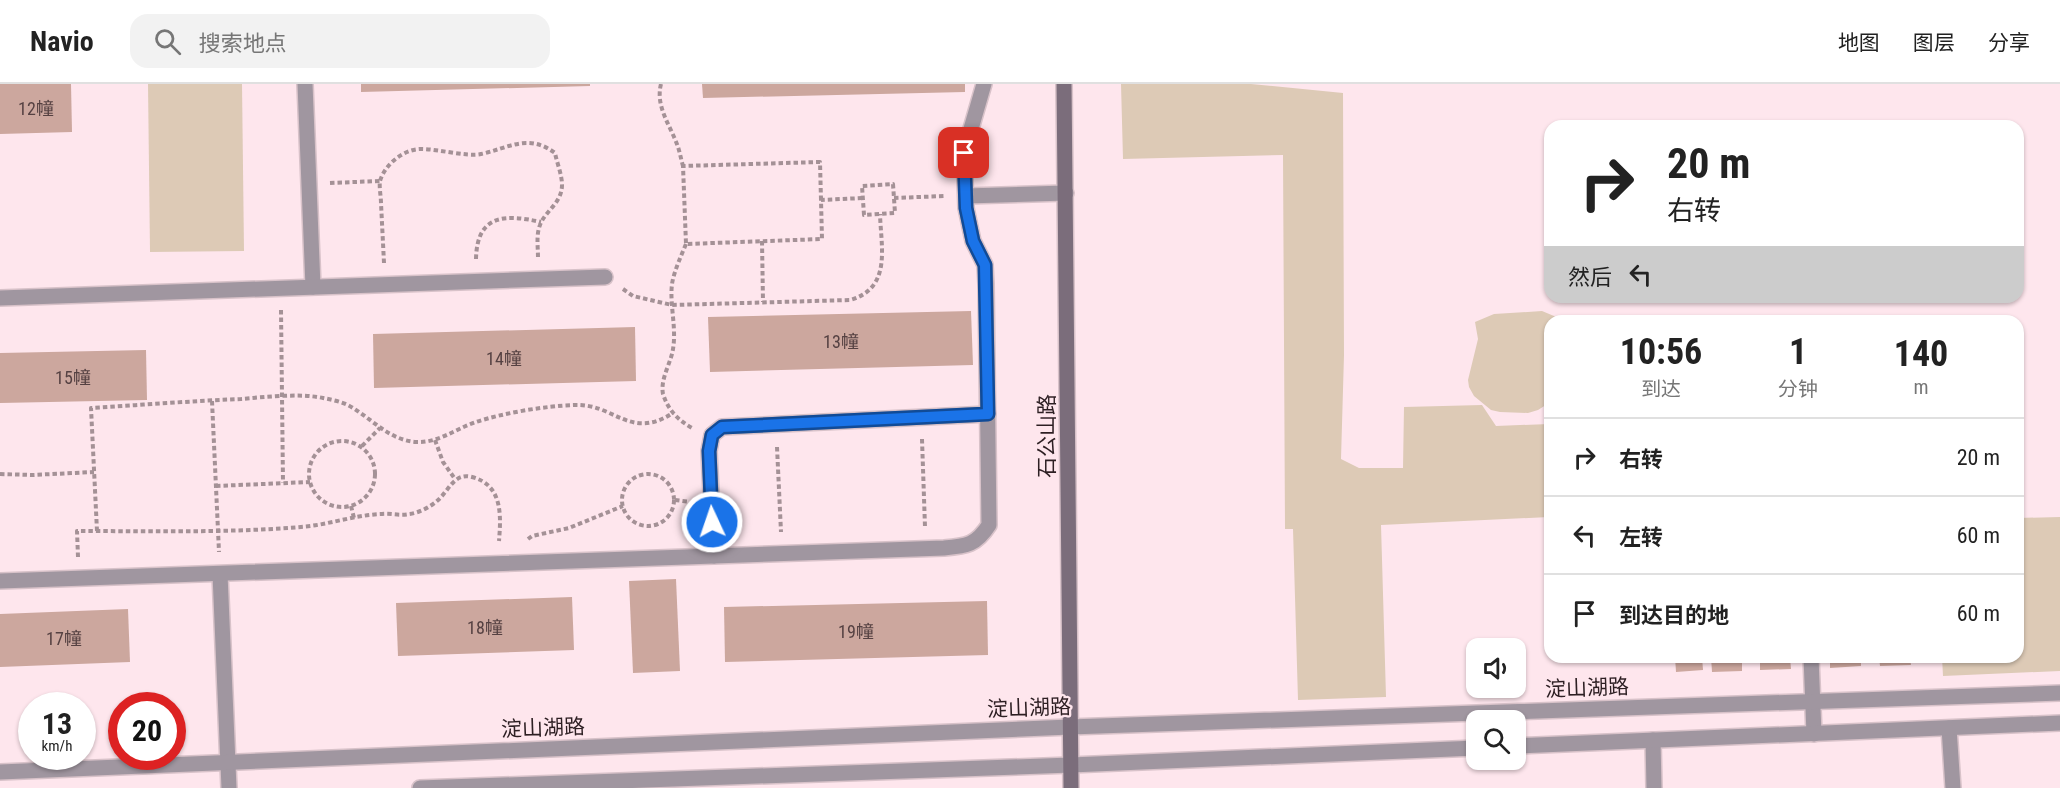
<!DOCTYPE html>
<html lang="zh">
<meta charset="utf-8">
<style>
body{margin:0;font-family:"Roboto Condensed","Noto Sans SC",sans-serif;background:#f2f2f2;color:#222;height:100vh;display:flex;flex-direction:column;font-size:22px;white-space:nowrap}
*{box-sizing:border-box;margin:0}
p{font-size:20px;color:#767676}
.icon{flex:none;width:33px;height:33px;fill:none;stroke:currentColor;stroke-width:2;stroke-linecap:round;stroke-linejoin:round}
.map{position:relative;flex:1;overflow:hidden}
.drawer{position:absolute;left:1544px;top:231px;width:480px;height:348px;display:flex;flex-direction:column;background:#fff;border-radius:18px;box-shadow:0 2px 4px #0004}
.drawer>*{flex:none}
.banner{position:absolute;left:1544px;top:36px;width:480px;height:183px;border-radius:18px;box-shadow:0 2px 4px #0004;background:#fff;color:#222;overflow:hidden}
.fabs{position:absolute;left:1466px;top:554px;display:grid;gap:12px}
.fabs a{display:grid;place-items:center;width:60px;height:60px;border-radius:12px;background:#fff;box-shadow:0 2px 4px #0004;font-size:30px}
.speed{position:absolute;left:18px;top:608px;display:flex;gap:12px;font-size:30px;font-weight:700;text-align:center}
.speed>*{display:grid;place-content:center;width:78px;height:78px;border-radius:50%;background:#fff;box-shadow:0 2px 4px #0004;line-height:1}
.speed small{font-size:15px;font-weight:400}
.speed .limit{border:9px solid #d22;background:#fff;color:#111}
.pin{position:absolute;display:grid;place-items:center;width:51px;height:51px;color:#fff;margin:-26px;border-radius:12px;box-shadow:0 3px 9px #0006}
.me{position:absolute;width:66px;margin:-33px;rotate:357deg;stroke-linejoin:round;filter:drop-shadow(0 0 4px #0008)}
.turn{display:flex;align-items:center;gap:21px;height:126px;padding:0 24px;font-size:27px}
.turn .icon{width:78px;height:78px;stroke-width:2.5}
.turn b{display:block;font-size:42px;line-height:51px}
.then{display:flex;align-items:center;height:57px;padding:0 24px;background:#0003;gap:12px;font-size:22px}
.eta{display:flex;justify-content:space-evenly;align-items:center;height:102px;text-align:center}
.eta b{font-size:36px;font-weight:700;line-height:42px}
ul{padding:0;list-style:none}
li{display:flex;align-items:center;gap:18px;height:78px;padding:0 24px;border-top:2px solid #e0e0e0}
li div{flex:1}
li b{display:block;font-size:22px}
li em{font-style:normal}
header{display:flex;align-items:center;gap:36px;box-sizing:border-box;height:84px;padding:0 30px;background:#fff;border-bottom:2px solid #e0e0e0}
header strong{font-size:28px}
nav{display:flex;gap:33px;margin-inline-start:auto;font-size:21px}
.search{width:420px;height:54px;background:#f2f2f2;display:flex;align-items:center;gap:15px;box-sizing:border-box;padding:0 21px;border-radius:18px;color:#767676;font-size:22px}
.map>svg:first-child{display:block}
.green{fill:#ddcab6}
.building{fill:#cca79e}
.lines{fill:none;stroke-linecap:round;stroke-linejoin:round}
.lane-casing{stroke:#d8c2c9;stroke-width:18}
.street-casing{stroke:#d8c2c9;stroke-width:18}
.secondary-casing{stroke:#d8c2c9;stroke-width:18}
.path{stroke:#a49196;stroke-width:4;stroke-dasharray:4.5 3;stroke-linecap:butt}
.lane{stroke:#a096a0;stroke-width:15}
.street{stroke:#a096a0;stroke-width:15}
.secondary{stroke:#7b6d7b;stroke-width:15}
.route-casing{stroke:#114b97;stroke-width:15}
.route{stroke:#1a73e8;stroke-width:10}
.labels{text-anchor:middle;dominant-baseline:central;stroke-width:4.5;stroke-linejoin:round;paint-order:stroke}
.number-label{font-size:18px;fill:#554142}
.street-label{font-size:21px;fill:#2d1f23;stroke:#fee6ed}
</style>
<header>
<strong>Navio</strong>
<div class="search"><svg class="icon" aria-label="search" viewBox="0 0 24 24"><circle cx="10" cy="10" r="6"/><path d="M15 15l6 6"/></svg>搜索地点</div>
<nav><a>地图</a><a>图层</a><a>分享</a></nav>
</header>
<div class="map">
<svg width="2060" height="704" viewBox="0 0 2060 704">
<rect width="100%" height="100%" fill="#fee6ed"/>
<g class="green">
<path d="M148,0H242L244,167L150,168Z"/>
<path d="M1121,0H1251L1343,9L1344,271L1341,375L1359,384H1403L1404,323L1482,321L1496,342L1549,340V433L1381,441L1386,613L1298,616L1293,445H1285L1283,71L1123,75Z"/>
<path d="M1542,227L1566,237H1550L1549,319L1538,326L1528,329L1500,328L1491,326L1474,312L1469,303L1468,296L1478,255L1475,238L1494,230Z"/>
<path d="M2060,433V587L1943,592L1942,573H2018V434Z"/>
</g>
<g class="building">
<path d="M0,0H71L72,48L0,50Z"/>
<path d="M361,0H590V2L361,8Z"/>
<path d="M702,0H965V8L703,14Z"/>
<path d="M971,227L973,281L710,288L708,233Z"/>
<path d="M635,243L636,297L374,304L373,250Z"/>
<path d="M146,266L147,316L0,319V269Z"/>
<path d="M676,495L680,587L633,589L629,497Z"/>
<path d="M572,513L574,566L398,572L396,519Z"/>
<path d="M987,517L988,571L725,578L724,523Z"/>
<path d="M128,525L130,578L0,583V530Z"/>
<path d="M1675,573H1702L1703,586L1676,588Z"/>
<path d="M1711,573H1742V587L1712,588Z"/>
<path d="M1760,573H1790L1791,585L1760,586Z"/>
<path d="M1830,573H1861V582L1830,584Z"/>
<path d="M1879,573H1910L1911,581L1880,582Z"/>
</g>
<g class="lines">
<defs>
<g id="lane">
<path d="M305,0L313,203"/>
<path d="M966,112L1066,109"/>
<path d="M0,214L605,193"/>
<path d="M714,472L709,367L712,351L722,343L988,330"/>
<path d="M220,490L229,704"/>
<path d="M0,497L944,464C967,462 976,461 989,441L986,200L985,181L973,157L966,124L964,69L984,0"/>
<path d="M1811,573L1814,650"/>
<path d="M1949,644L1953,704"/>
<path d="M1653,656L1654,704"/>
</g>
<g id="street">
<path d="M1515,662L2060,639"/>
<path d="M0,688L1070,643L2060,609"/>
<path d="M420,704L1071,681L1476,664"/>
</g>
<path id="secondary" d="M1064,0L1071,704"/>
</defs>
<use href="#lane" class="lane-casing"/>
<use href="#street" class="street-casing"/>
<use href="#secondary" class="secondary-casing"/>
<g class="path">
<path d="M661,0C655,23 671,42 678,63C680,69 681,75 683,82"/>
<path d="M330,99L380,97"/>
<path d="M893,100L895,129L864,131L862,102Z"/>
<path d="M894,114L945,112"/>
<path d="M821,116L820,78L683,82L686,160L822,155L821,116L863,114"/>
<path d="M762,157L763,218"/>
<path d="M686,160C681,172 676,183 673,195C668,215 677,242 673,265C671,279 660,295 663,310C668,326 678,336 692,344"/>
<path d="M476,175C477,130 505,130 541,138"/>
<path d="M384,179C383,159 382,139 381,119C381,113 379,103 380,97C385,80 404,65 421,65C438,65 467,73 481,70C509,64 528,49 555,69C557,79 562,91 562,101C562,119 545,127 540,141C536,151 538,163 538,174"/>
<path d="M623,205L633,212L672,221L850,216C892,204 881,164 880,130"/>
<path d="M281,226L283,399"/>
<path d="M212,317L219,468"/>
<path d="M922,355L925,443"/>
<path d="M435,356L443,378L455,395"/>
<circle cx="342" cy="390" r="33"/>
<path d="M362,362L380,344"/>
<path d="M777,363L781,448"/>
<circle cx="648" cy="416" r="26"/>
<path d="M0,390L32,391L94,388"/>
<path d="M216,402L310,398"/>
<path d="M675,416L690,418"/>
<path d="M351,422L354,434"/>
<path d="M97,447L91,324C141,321 191,317 241,315C265,313 300,309 323,314C333,316 344,318 353,324C374,337 390,356 416,358C439,359 455,345 476,338C503,329 545,322 574,321C615,319 629,357 673,329"/>
<path d="M528,455L532,452L569,444L623,422"/>
<path d="M78,473L77,447C151,447 227,449 301,443C328,441 354,431 382,430C390,429 400,432 409,430C419,429 430,423 437,417C449,407 454,388 472,393C503,401 501,432 499,457"/>
</g>
<use href="#lane" class="lane"/>
<use href="#street" class="street"/>
<use href="#secondary" class="secondary"/>
</g>
<g class="lines">
<defs>
<path id="route" d="M712,438L709,367L712,351L722,343L988,330L985,181L973,157L966,124L964,69"/>
</defs>
<use href="#route" class="route-casing"/>
<use href="#route" class="route"/>
</g>
<g class="labels">
<g class="number-label">
<text x="36" y="24">12幢</text>
<text x="841" y="257">13幢</text>
<text x="504" y="274">14幢</text>
<text x="73" y="293">15幢</text>
<text x="485" y="543">18幢</text>
<text x="856" y="547">19幢</text>
<text x="64" y="554">17幢</text>
</g>
<g class="street-label">
<text transform="translate(1047 352) rotate(-90)">石公山路</text>
<text transform="translate(1587 604) rotate(-2)">淀山湖路</text>
<text transform="translate(1029 624) rotate(-2)">淀山湖路</text>
<text transform="translate(543 644) rotate(-2)">淀山湖路</text>
</g>
</g>
</svg>
<div class="fabs">
<a><svg class="icon" aria-label="sound" viewBox="0 0 24 24"><path d="M4 9h4l5-4v14l-5-4H4zM17 9q2 3 0 6"/></svg></a>
<a><svg class="icon" aria-label="search" viewBox="0 0 24 24"><circle cx="10" cy="10" r="6"/><path d="M15 15l6 6"/></svg></a>
</div>
<div class="speed"><div>13<small>km/h</small></div><div class="limit">20</div></div>
<div class="pin" style="left:964px;top:69px;background:#d93025"><svg class="icon" aria-label="arrive" viewBox="0 0 24 24"><path d="M6 21V4h12l-3 4 3 4H6"/></svg></div>
<svg class="me" style="left:712px;top:438px" viewBox="-20 -20 40 40"><circle r="17" fill="#1a73e8" stroke="#fff" stroke-width="3"/><path d="M0-11L8 9 0 5-8 9z" fill="#fff"/></svg>
<div class="banner">
<div class="turn"><svg class="icon" aria-label="right" viewBox="0 0 24 24"><path d="M7 20v-9h11M14 6l5 5-5 5"/></svg><div><b>20 m</b>右转</div></div>
<div class="then">然后<svg class="icon" aria-label="left" viewBox="0 0 24 24"><path d="M17 20v-9H6M10 6l-5 5 5 5"/></svg></div>
</div>
<section class="drawer">
<div class="eta">
<div><b>10:56</b><p>到达</p></div>
<div><b>1</b><p>分钟</p></div>
<div><b>140</b><p>m</p></div>
</div>
<ul>
<li><svg class="icon" aria-label="right" viewBox="0 0 24 24"><path d="M7 20v-9h11M14 6l5 5-5 5"/></svg><div><b>右转</b></div><em>20 m</em></li>
<li><svg class="icon" aria-label="left" viewBox="0 0 24 24"><path d="M17 20v-9H6M10 6l-5 5 5 5"/></svg><div><b>左转</b></div><em>60 m</em></li>
<li><svg class="icon" aria-label="arrive" viewBox="0 0 24 24"><path d="M6 21V4h12l-3 4 3 4H6"/></svg><div><b>到达目的地</b></div><em>60 m</em></li>
</ul>
</section>
</div>
